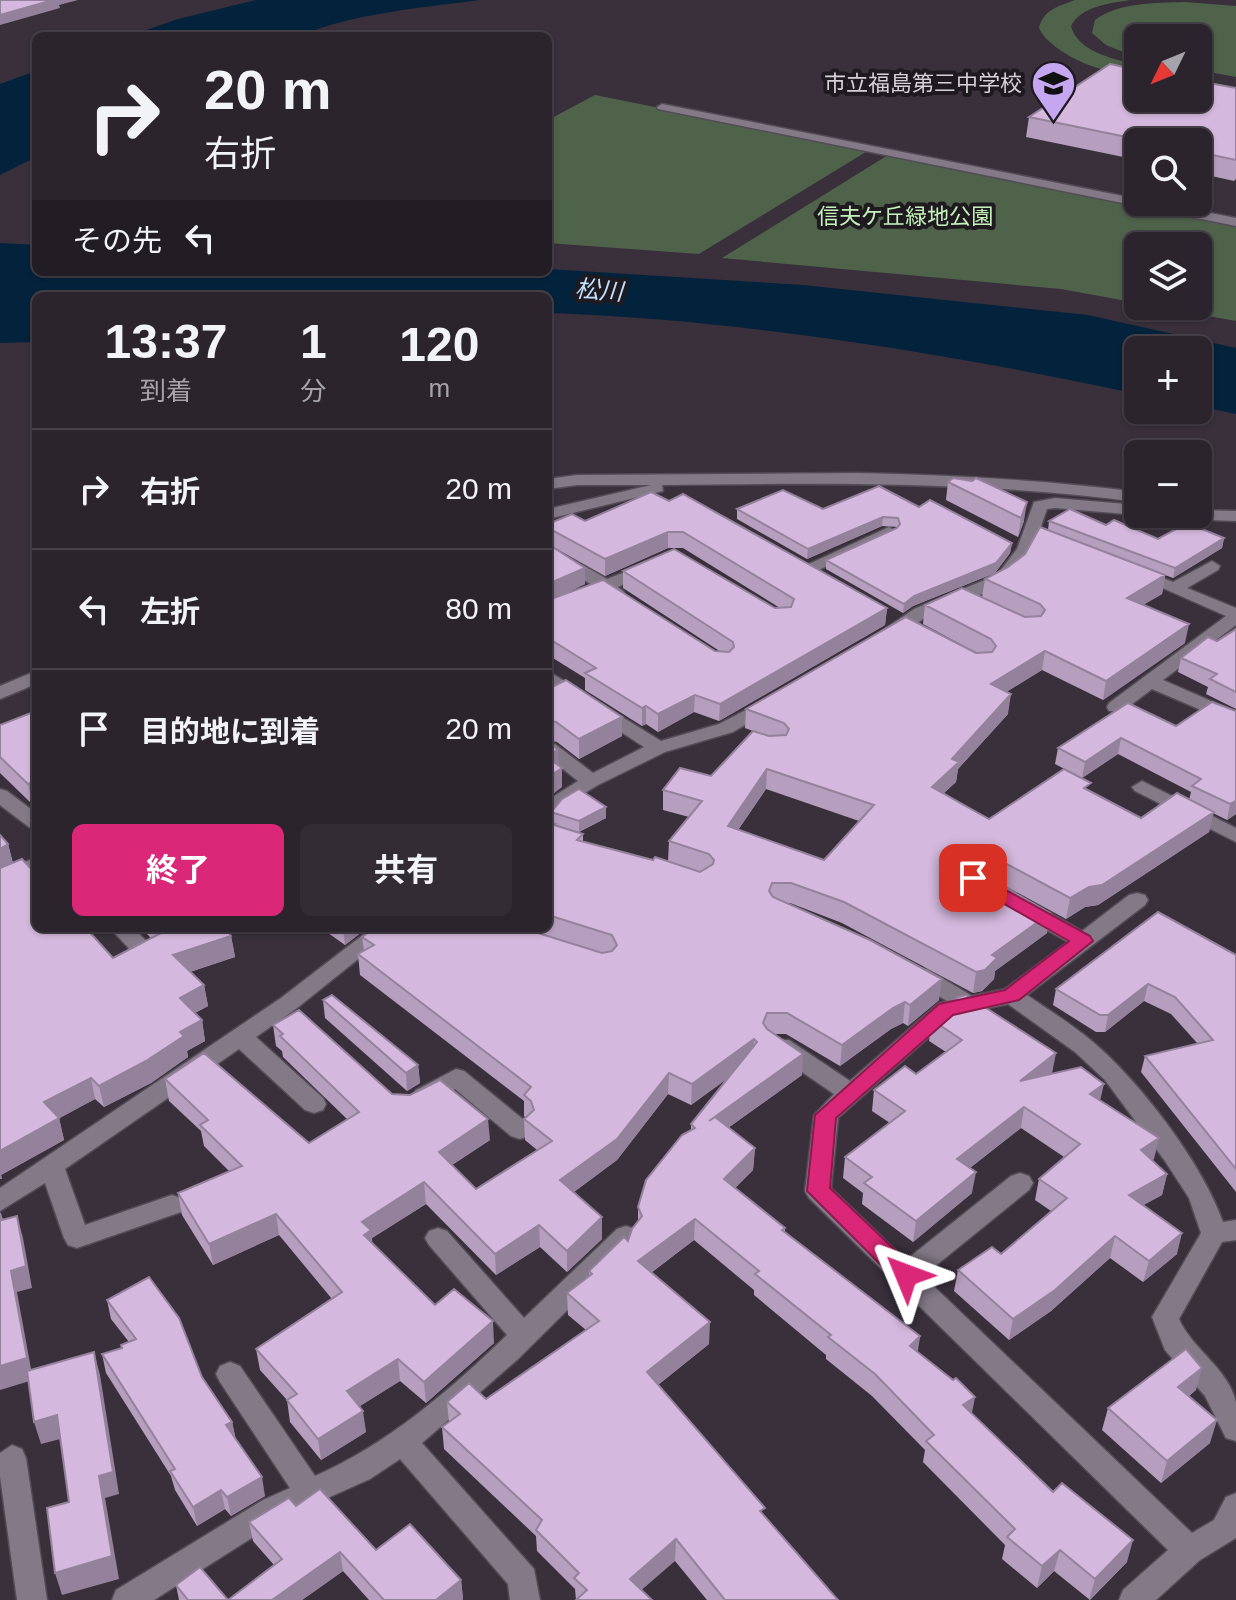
<!DOCTYPE html>
<html lang="ja">
<meta charset="utf-8">
<style>
body{margin:0;font-family:Arial,"Noto Sans JP",sans-serif;background:#332c35;color:#f1f3f6;height:100vh;display:flex;flex-direction:column;font-size:30px;white-space:nowrap}
*{box-sizing:border-box;margin:0}
p{font-size:26px;color:#a6a4aa}
.icon{flex:none;width:44px;height:44px;fill:none;stroke:currentColor;stroke-width:2;stroke-linecap:round;stroke-linejoin:round}
.map{position:relative;flex:1;overflow:hidden}
.details{position:absolute;left:32px;top:292px;width:520px;height:640px;display:flex;flex-direction:column;background:#2b242d;border-radius:12px;box-shadow:0 2px 6px #0004,0 0 0 2px #474149}
.details>*{flex:none}
.top-card{position:absolute;left:32px;top:32px;width:520px;height:244px;border-radius:12px;box-shadow:0 2px 6px #0004,0 0 0 2px #474149;background:#2b242d;color:#f1f3f6;overflow:hidden}
.needle{width:52px;rotate:227deg}
.controls{position:absolute;left:1124px;top:24px;display:grid;gap:16px}
.controls a{display:grid;place-items:center;width:88px;height:88px;border-radius:12px;background:#2b242d;box-shadow:0 2px 6px #0004,0 0 0 2px #474149;font-size:40px}
.pin{position:absolute;display:grid;place-items:center;width:68px;height:68px;color:#fff;margin:-34px;border-radius:16px;box-shadow:0 4px 12px #0006}
.me{position:absolute;width:88px;margin:-44px;rotate:314deg;stroke-linejoin:round;filter:drop-shadow(0 0 6px #0008)}
.turn{display:flex;align-items:center;gap:28px;height:168px;padding:0 40px;font-size:36px}
.turn .icon{width:104px;height:104px;stroke-width:2.5}
.turn b{display:block;font-size:56px;line-height:68px}
.then{display:flex;align-items:center;height:76px;padding:0 40px;background:#0003;gap:16px;font-size:30px}
.eta{display:flex;justify-content:space-evenly;align-items:center;height:136px;text-align:center}
.eta b{font-size:48px;font-weight:700;line-height:56px}
.cta{display:flex;gap:16px;margin-top:auto;padding:16px 40px}
.cta a{flex:1;height:92px;border-radius:12px;background:#db2777;color:#fff;font-size:32px;font-weight:700;line-height:92px;text-align:center}
.cta a+a{background:#332c35;color:#f1f3f6}
ul{padding:0;list-style:none}
li{display:flex;align-items:center;gap:24px;height:120px;padding:0 40px;border-top:2px solid #474149}
li div{flex:1}
li b{display:block;font-size:30px}
li em{font-style:normal}
.map>svg:first-child{display:block}
.green{fill:#4f634b}
.water{fill:#02233b}
.lines{fill:none;stroke-linecap:round;stroke-linejoin:round}
.minor-casing{stroke:#534c56;stroke-width:3}
.minor{fill:#837987;fill-rule:evenodd}
.wall{fill:#b69ebe;fill-rule:evenodd}
.shaded-wall{fill:#94819b}
.building{fill:#d4b8dd;stroke:#94819b;stroke-width:2;fill-rule:evenodd}
.route{fill:#db2777;stroke:#8e194d;stroke-width:2}
.labels{text-anchor:middle;dominant-baseline:central;stroke-width:8;stroke-linejoin:round;paint-order:stroke}
.far-poi-label{font-size:22px;fill:#d6d1d8;stroke:#1e1a20;text-anchor:end}
.far-park-label{font-size:22px;fill:#c4f1b9;stroke:#1e1a20}
.far-water-label{font-size:24px;font-style:italic;fill:#c1e2ff;stroke:#1e1a20}
</style>
<div class="map">
<svg width="1236" height="1600" viewBox="0 0 1236 1600">
<rect width="100%" height="100%" fill="#39303c"/>
<g class="green">
<path d="M1075,0H1131C1111,3 1081,6 1071,26C1077,51 1113,59 1134,64C1129,66 1122,70 1116,70C1095,73 1047,48 1039,28C1043,10 1059,6 1075,0Z"/>
<path d="M1185,2L1236,6V77L1198,70V38H1138V58L1106,45L1092,33L1095,20C1119,2 1156,3 1185,2Z"/>
<path d="M595,95L869,150L699,254L548,243V120Z"/>
<path d="M888,155L1236,224V321L1153,306H1198V246H1138V303L1061,289L722,258Z"/>
</g>
<g class="water">
<path d="M256,0H480C420,8 355,13 299,36H129L178,19Z"/>
<path d="M36,71V157L0,175V84Z"/>
<path d="M0,243L36,245V272H548V269L803,285L1088,315L1236,348V414L1198,406V350H1138V394C945,353 745,320 548,313V296H36V342L0,343Z"/>
</g>
<g class="lines">
<defs>
<g id="minor">
<path d="M662,104L1138,199V202H1154L1236,218V226L658,109L657,107Z"/>
<path d="M858,473C952,475 1045,480 1138,492V502C980,481 822,483 662,485L663,491L548,519V509L651,485H577L548,489V479L577,475Z"/>
<path d="M1055,498L1138,505V514H1141L1138,515L1055,508L1047,509L1033,550L1009,583L926,617L894,639H882L879,635L882,631L914,609L997,575L1017,549L1034,502Z"/>
<path d="M1198,510L1236,511V521L1181,519L1173,514H1198Z"/>
<path d="M889,527L897,532L895,535L812,573H800L798,569Z"/>
<path d="M548,545L607,579L648,563L656,568L618,587L624,592L621,596L615,597L604,593L548,615V604L592,585L548,557Z"/>
<path d="M1212,561L1220,566L1218,570L1187,588L1236,608V625L1163,680L1236,712V725L1152,689L1123,711H1109L1107,707L1109,703L1226,616L1131,574L1139,569L1173,582Z"/>
<path d="M36,671V684L0,699V686Z"/>
<path d="M548,671L661,741L719,724L761,702H775L777,706L733,732L665,752L598,785L548,815V800L578,781L548,757V742L555,744L593,773L644,747L548,684Z"/>
<path d="M1142,781L1236,828V842L1135,791L1132,787Z"/>
<path d="M0,789L7,791L36,813V829L29,827L0,805Z"/>
<path d="M36,857V872L0,889V874Z"/>
<path d="M1137,893L1145,895L1148,900L1145,905L1027,995C1049,1010 1073,1025 1093,1042C1141,1083 1202,1163 1223,1222L1236,1220V1240L1222,1242L1179,1319C1192,1349 1230,1370 1236,1403C1236,1415 1236,1429 1236,1441L1226,1438L1205,1396L1165,1350L1152,1317L1201,1233L1189,1198L1165,1161L1105,1080L1075,1052L1008,1004L954,1015L838,1118L831,1188L906,1260L1011,1176L1020,1173L1029,1176L1033,1183L1029,1190L923,1276L1192,1533L1214,1520L1226,1497L1236,1493V1538L1200,1560L1156,1600H1119L1123,1590L1168,1550L809,1198L805,1191L814,1115L834,1094L773,1052L769,1046L773,1040H789L850,1081L939,1003L947,1001L911,979L908,974L911,969H927L972,996L1005,989L1068,942L1017,913L1014,908L1017,903H1033L1082,931L1129,895Z"/>
<path d="M110,928H134L156,952L153,957H137Z"/>
<path d="M372,928H397L297,1008L256,1037L323,1098L326,1104L323,1110L314,1113L305,1110L239,1049L65,1169L85,1225L172,1195L181,1198L185,1205L181,1212L77,1248L68,1245L64,1238L45,1183L0,1211V1188L281,998Z"/>
<path d="M456,1069L464,1071L529,1124L532,1130L529,1136L520,1139L511,1136L455,1089C442,1097 431,1107 416,1102L412,1096L416,1090Z"/>
<path d="M626,1226L635,1229L639,1236L635,1243L518,1359L422,1443L534,1569L540,1600H510L508,1584L400,1459L370,1479L283,1518L154,1600H112L116,1590L263,1500L290,1488L220,1382L216,1374L220,1366L230,1362L240,1366L315,1476C388,1444 450,1390 507,1335L429,1245L425,1238L429,1231L438,1228L447,1231L524,1318L617,1229Z"/>
<path d="M12,1445L22,1449L26,1458L47,1600H17L0,1476V1453Z"/>
</g>
</defs>
<use href="#minor" class="minor-casing"/>
<use href="#minor" class="minor"/>
</g>
<g class="wall">
<path d="M1236,88V179L1234,181L1198,173V142H1138V160L1026,137L1029,117Z"/>
<path d="M972,481L1024,521L1018,537L946,500L948,482Z"/>
<path d="M651,492L887,608L885,625L719,721L694,712L658,732L646,724L642,726L585,690V678L548,655V544L585,568V584L560,596L715,651L721,652L623,588V571L775,608H780L683,548H668L605,576L548,544V524L585,521Z"/>
<path d="M919,507L1012,543L1010,553L995,573L913,606L903,613L826,569V560L898,527L882,526L807,559L737,519V509Z"/>
<path d="M1049,521L1106,525L1158,539L1224,538L1222,548L1173,578L1142,566L1165,575L1162,594L1143,605L1185,643L1103,700L1042,670L1006,692L1008,714L958,769L956,782L944,793L989,819L1090,791L1141,818L1189,800L1191,792L1118,754L1082,778L1055,764L1058,748L1176,726L1212,702L1236,814L1227,820L1213,813L1209,832L1098,905L1085,907L1066,919L974,869L1047,933L995,971L994,979L982,991L973,993L842,923L790,903H786L939,1000L908,1026L903,1023L891,1029L840,1066L786,1034H774L802,1075L728,1128L755,1148L753,1170L735,1188L785,1228V1233L920,1336L917,1352L972,1413L1127,1562L1090,1600L1054,1571L1037,1588L1002,1559L1005,1545L923,1462L925,1450L872,1396L826,1359V1355L754,1295V1290L694,1240L651,1273L709,1344L658,1385L764,1515L838,1600H707L675,1561L576,1600L575,1589L537,1551L536,1536L444,1449L442,1427L449,1422L447,1402L486,1399L586,1330L568,1315L567,1293L589,1277V1271L628,1241L638,1221V1207L691,1130V1124L728,1078L691,1105L668,1094L617,1160L574,1192L602,1239L567,1272L540,1247L496,1275L426,1204L372,1238V1243L435,1305L494,1343L426,1403L400,1381L360,1406L366,1432L321,1460L290,1422L287,1400L260,1370L256,1349L332,1299L279,1235L213,1265L182,1215L178,1193L229,1171L204,1146L201,1131L169,1101L165,1079L309,1143L347,1119L283,1057L282,1051L276,1046L273,1025L392,1094L490,1140L452,1165L476,1189L537,1150L525,1140L524,1119L526,1118L524,1116V1101L360,975L358,954L364,951L362,937L602,953L524,928H548V821L552,822L551,812L606,807V818L579,832L556,825V826L583,834V842L653,860L668,861L669,841L689,817L663,810V790L711,776L753,731L745,728L746,709L977,653L923,624L925,605L982,597L985,579L1008,567L1025,554L1048,530ZM766,789L859,821L824,860L738,830Z"/>
<path d="M1236,629V709L1206,694L1208,687L1178,672L1181,658L1217,641Z"/>
<path d="M548,689L622,736L579,759L557,742L548,740Z"/>
<path d="M36,711L32,804L0,773V725Z"/>
<path d="M0,835L8,844L13,863L113,958L151,938L141,928H226L231,936L235,957L190,972L204,985L208,1006L195,1013L202,1020L205,1041L187,1051L188,1057L151,1083L104,1107L95,1099L59,1118L64,1140L1,1175L2,1179H0Z"/>
<path d="M327,928H367L345,945L328,933Z"/>
<path d="M1236,956V1192L1141,1072L1145,1056L1198,1044L1171,1014L1144,1001L1105,1032H1096L1053,1005L1056,989Z"/>
<path d="M323,1000L418,1065L420,1083L407,1091L325,1018Z"/>
<path d="M932,1020L1052,1073L1100,1100L1154,1159L1152,1160L1167,1174L1162,1195L1143,1205L1177,1254L1143,1282L1110,1258L1051,1311L1009,1340L954,1291L958,1270L1001,1254L1051,1211L1035,1200L1039,1179L1064,1157L1021,1128L970,1168L972,1193L913,1242L862,1204L863,1193L843,1178L845,1157L890,1123L872,1111L874,1090L916,1074L946,1052L929,1041Z"/>
<path d="M107,1300L202,1377L232,1422L236,1440L265,1496L231,1516L225,1509L197,1526L175,1490L171,1476L106,1373L102,1354L122,1348L129,1342L111,1319Z"/>
<path d="M1196,1390L1189,1396L1210,1443L1161,1483L1102,1430L1108,1408Z"/>
<path d="M296,1506L376,1550L461,1580L463,1599L462,1600H369L343,1571L302,1600H179L176,1585L228,1600L274,1565L253,1541L249,1522Z"/>
</g>
<g class="shaded-wall">
<path d="M52,0H78L59,5L60,8L0,25V15Z"/>
<path d="M1027,502L1024,521L1018,537L1021,518Z"/>
<path d="M883,517L882,526L807,559L808,549Z"/>
<path d="M668,532V548L605,576V559Z"/>
<path d="M1224,538L1222,548L1173,578L1175,568Z"/>
<path d="M1012,543L1010,553L995,573L913,606L903,613L904,604L914,596Z"/>
<path d="M585,568V584L548,601V584Z"/>
<path d="M1165,575L1162,594L1123,616L1127,598Z"/>
<path d="M887,608L885,625L719,721L720,704Z"/>
<path d="M1189,624L1185,643L1103,700L1106,681Z"/>
<path d="M1045,651L1042,670L988,703L991,684Z"/>
<path d="M1011,694L1008,714L958,769L956,782L929,806L932,787L952,759Z"/>
<path d="M695,695L694,712L658,732V714Z"/>
<path d="M646,706V724L642,726V708Z"/>
<path d="M622,717V736L579,759V739Z"/>
<path d="M1121,738L1118,754L1082,778L1085,762Z"/>
<path d="M558,750L559,769L548,775V755Z"/>
<path d="M562,768V787L548,798V777Z"/>
<path d="M767,769L766,789L727,846L728,826Z"/>
<path d="M36,780V803L32,804L28,784Z"/>
<path d="M1236,801V814L1227,820L1230,804Z"/>
<path d="M606,807V818L579,832V821Z"/>
<path d="M1214,812L1209,832L1098,905L1085,907L1066,919L1070,898Z"/>
<path d="M8,844L13,865L0,872V849Z"/>
<path d="M977,848L974,868L960,875L963,855Z"/>
<path d="M1050,913L1047,933L995,971L994,979L982,991L973,993L976,972L992,955Z"/>
<path d="M343,928H367L345,945Z"/>
<path d="M231,936L235,957L177,976L173,955Z"/>
<path d="M942,979L939,1000L908,1026L910,1005Z"/>
<path d="M1148,984L1144,1001L1105,1032L1108,1015Z"/>
<path d="M204,985L208,1006L184,1019L180,998Z"/>
<path d="M905,1002L903,1023L891,1029L840,1066L842,1045L893,1008Z"/>
<path d="M202,1020L205,1041L187,1051L188,1057L151,1083L104,1107L99,1086L180,1032Z"/>
<path d="M754,1039L753,1060L691,1105L692,1084Z"/>
<path d="M1056,1053L1052,1074L1020,1081Z"/>
<path d="M803,1054L802,1075L708,1142L709,1121Z"/>
<path d="M418,1065L420,1083L407,1091L406,1073Z"/>
<path d="M669,1073L668,1094L617,1160L561,1201L560,1180Z"/>
<path d="M91,1078L95,1099L49,1124L44,1102Z"/>
<path d="M1104,1084L1099,1105L1090,1094Z"/>
<path d="M1024,1107L1021,1128L954,1180L957,1159Z"/>
<path d="M59,1118L64,1140L1,1175L2,1179H0V1151Z"/>
<path d="M488,1119L490,1140L440,1173L439,1152Z"/>
<path d="M1159,1138L1154,1159L1136,1171L1141,1150Z"/>
<path d="M755,1148L753,1170L723,1200L724,1179Z"/>
<path d="M976,1172L972,1193L913,1242L916,1221Z"/>
<path d="M1167,1174L1162,1195L1124,1216L1129,1195Z"/>
<path d="M424,1182L426,1204L372,1238L373,1251L366,1256L362,1222Z"/>
<path d="M276,1214L279,1235L213,1265L209,1244Z"/>
<path d="M17,1216L23,1238L32,1288L17,1292L33,1380L0,1390V1366Z"/>
<path d="M602,1217V1239L567,1272V1251Z"/>
<path d="M695,1219L694,1240L637,1283L638,1261Z"/>
<path d="M539,1225L540,1247L496,1275L495,1254Z"/>
<path d="M1182,1233L1177,1254L1143,1282L1149,1261Z"/>
<path d="M1115,1236L1110,1258L1051,1311L1009,1340L1013,1319Z"/>
<path d="M493,1321L494,1343L426,1403L424,1382Z"/>
<path d="M710,1322L709,1344L646,1394L647,1372Z"/>
<path d="M920,1336L917,1358L910,1346Z"/>
<path d="M94,1352L100,1375L119,1494L105,1498L119,1579L62,1595L55,1573L99,1476Z"/>
<path d="M398,1359L400,1381L350,1412L347,1391Z"/>
<path d="M1202,1368L1196,1390L1172,1410L1178,1387Z"/>
<path d="M975,1397L971,1418L963,1405Z"/>
<path d="M363,1411L366,1432L321,1460L318,1439Z"/>
<path d="M57,1415L64,1438L41,1444L34,1422Z"/>
<path d="M1217,1420L1210,1443L1161,1483L1167,1461Z"/>
<path d="M232,1422L236,1441L226,1425Z"/>
<path d="M262,1477L265,1496L231,1516L227,1497Z"/>
<path d="M221,1490L225,1509L197,1526L193,1507Z"/>
<path d="M676,1539L675,1561L630,1600V1579Z"/>
<path d="M1133,1540L1127,1562L1089,1600L1095,1579Z"/>
<path d="M1060,1550L1054,1571L1037,1588L1042,1566Z"/>
<path d="M340,1552L343,1571L302,1600H272Z"/>
<path d="M461,1580L463,1599L462,1600H436Z"/>
</g>
<g class="building">
<path d="M0,0H53L0,15Z"/>
<path d="M1110,64L1138,70V98H1198V81L1236,88V160L1198,152V142H1151L1029,117Z"/>
<path d="M953,478L972,481L976,478L1027,502L1021,518L948,482Z"/>
<path d="M879,486L919,507L930,500L1012,543L996,563L914,596L904,604L826,560L897,528L900,524L898,518L883,517L808,549L737,509L783,490L823,509Z"/>
<path d="M651,492L669,501L683,494L887,608L720,704L695,695L658,714L646,706L642,708L585,673L596,668L548,638V600L603,580L715,651L729,652L734,647L733,642L623,571L674,549L775,608L791,607L794,599L683,532H668L605,559L548,528V524L572,514L585,521Z"/>
<path d="M1070,509L1106,525L1114,520L1158,539L1187,523L1224,538L1175,568L1049,521Z"/>
<path d="M1040,527L1165,575L1127,598L1189,624L1106,681L1045,651L991,684L1011,694L952,759L959,762L932,787L989,819L1064,769L1091,783L1084,788L1141,818L1177,793L1214,812L1102,885L1089,887L1070,898L977,848L963,855L967,865L1050,913L992,955L997,958L985,970L976,972L844,902L791,883H772L769,891L773,897L870,940L942,979L910,1005L905,1002L893,1008L842,1045L787,1013H767L763,1023L767,1029L803,1054L709,1121L715,1117L755,1148L724,1179L785,1228L782,1230L920,1336L910,1346L953,1380L956,1378L975,1397L963,1405L1053,1492L1062,1483L1133,1540L1095,1579L1060,1550L1042,1566L1007,1537L1015,1529L926,1441L934,1435L875,1374L828,1337L831,1335L755,1274L759,1271L695,1219L638,1261L710,1322L647,1372L765,1508L760,1511L838,1600H725L676,1539L630,1579L652,1600H576L587,1590L574,1578L579,1573L536,1530L542,1520L442,1427L460,1414L447,1402L469,1383L486,1399L599,1321L567,1293L592,1274L589,1271L624,1237L628,1241L632,1229L642,1216L638,1207L646,1180L682,1135L695,1128L691,1124L757,1042L754,1039L692,1084L669,1073L617,1139L560,1180L602,1217L567,1251L539,1225L495,1254L424,1182L362,1222L371,1230L364,1235L435,1305L454,1289L493,1321L424,1382L398,1359L347,1391L363,1411L318,1439L287,1400L297,1394L256,1349L342,1292L276,1214L209,1244L178,1193L242,1166L200,1125L208,1120L165,1079L204,1053L309,1143L359,1112L280,1036L283,1034L273,1025L299,1010L392,1094L410,1095L440,1080L488,1119L439,1152L476,1189L552,1141L524,1119L534,1110L531,1101L524,1095L531,1087L358,954L374,945L362,937L374,928H522L602,953L612,951L617,945L612,935L548,915V821L556,824L554,825L583,834L577,840L653,860L655,857L700,872L713,864L714,860L709,854L669,841L702,801L663,790L680,768L711,776L753,731L769,736L786,735L789,729L784,723L746,709L906,617L976,653L992,652L996,646L991,639L925,605L962,588L1025,617L1041,616L1045,610L1040,604L985,579L1008,567L1025,554ZM767,769L874,805L824,860L728,826Z"/>
<path d="M548,544L585,568L548,584Z"/>
<path d="M1236,629V692L1210,679L1217,674L1181,658L1208,637L1217,641Z"/>
<path d="M566,680L622,717L579,739L556,722L548,721V689Z"/>
<path d="M1212,702L1236,711V801L1230,804L1192,786L1201,779L1121,738L1085,762L1058,748L1128,703L1176,726Z"/>
<path d="M36,711V780L28,784L0,757V725Z"/>
<path d="M548,741L558,750L548,755Z"/>
<path d="M548,758L562,768L548,777Z"/>
<path d="M579,789L606,807L579,821L551,812L562,799Z"/>
<path d="M0,835L8,844L0,849Z"/>
<path d="M22,859L36,874V928H86L113,958L163,932L159,928H226L231,936L173,955L204,985L180,998L202,1020L180,1032L184,1036L146,1061L99,1086L91,1078L44,1102L59,1118L0,1151V868Z"/>
<path d="M1158,912L1236,955V1169L1145,1056L1213,1040L1175,997L1148,984L1108,1015H1100L1056,989Z"/>
<path d="M332,995L418,1065L406,1073L323,1000Z"/>
<path d="M966,995L1056,1053L1020,1081L1081,1067L1104,1084L1090,1094L1159,1138L1141,1150L1167,1174L1129,1195L1182,1233L1149,1261L1115,1236L1055,1290L1013,1319L958,1270L992,1247L1001,1254L1067,1198L1039,1179L1080,1144L1024,1107L957,1159L976,1172L916,1221L864,1183L872,1177L845,1157L905,1111L874,1090L905,1066L916,1074L962,1040L932,1020L958,997Z"/>
<path d="M0,1213L2,1220L17,1216L26,1266L11,1271L27,1358L0,1366Z"/>
<path d="M149,1277L179,1318L202,1377L232,1422L226,1425L262,1477L227,1497L221,1490L193,1507L170,1471L175,1469L102,1354L122,1348L121,1345L136,1339L107,1300Z"/>
<path d="M1186,1349L1202,1368L1178,1387L1217,1420L1167,1461L1108,1408Z"/>
<path d="M94,1352L113,1472L99,1476L112,1556L55,1573L47,1508L69,1502L57,1415L34,1422L27,1371Z"/>
<path d="M320,1489L376,1550L410,1524L461,1580L436,1600H384L340,1552L272,1600H188L176,1585L200,1567L228,1600L282,1559L249,1522L289,1498L296,1506Z"/>
</g>
<path class="route" d="M973,872L1090,936L1093,941L1019,1000L953,1015L836,1118L830,1188L914,1268L918,1275L914,1282L906,1285L898,1282L807,1191L815,1115L939,1004L1005,990L1069,941L966,882L963,878Z"/>
<defs>
<symbol id="school-pin" viewBox="-11 -11 22 30"><path d="M0 17L-7.5 6A9.5 9.5 0 1 1 7.5 6Z" fill="#c5a7f1" stroke="#1e1a20"/><path d="M0-5L7-2L0 1L-7-2ZM-4 1L0 2.5L4 1V4Q0 6-4 4Z" fill="#111"/></symbol>
</defs>
<g fill-rule="evenodd">
<use href="#school-pin" x="1028" y="58" width="51" height="69"/>
</g>
<g class="labels">
<g class="far-poi-label">
<text x="1022" y="83">市立福島第三中学校</text>
</g>
<g class="far-park-label">
<text x="905" y="216">信夫ケ丘緑地公園</text>
</g>
<g class="far-water-label">
<text transform="translate(599 290) rotate(4)">松川</text>
</g>
</g>
</svg>
<div class="controls">
<a><svg class="needle" viewBox="-14 -14 28 28"><path d="M0-13l5 13h-10z" fill="#e53935"/><path d="M0 13l5-13h-10z" fill="#a6a4aa"/></svg></a>
<a><svg class="icon" aria-label="search" viewBox="0 0 24 24"><circle cx="10" cy="10" r="6"/><path d="M15 15l6 6"/></svg></a>
<a><svg class="icon" aria-label="layers" viewBox="0 0 24 24"><path d="M12 4l9 5-9 5-9-5zM3 14l9 5 9-5"/></svg></a>
<a>+</a>
<a>−</a>
</div>
<div class="pin" style="left:973px;top:878px;background:#d93025"><svg class="icon" aria-label="arrive" viewBox="0 0 24 24"><path d="M6 21V4h12l-3 4 3 4H6"/></svg></div>
<svg class="me" style="left:906px;top:1275px" viewBox="-20 -20 40 40"><path d="M0-17L14 15 0 8-14 15z" fill="#db2777" stroke="#fff" stroke-width="4"/></svg>
<div class="top-card">
<div class="turn"><svg class="icon" aria-label="right" viewBox="0 0 24 24"><path d="M7 20v-9h11M14 6l5 5-5 5"/></svg><div><b>20 m</b>右折</div></div>
<div class="then">その先<svg class="icon" aria-label="left" viewBox="0 0 24 24"><path d="M17 20v-9H6M10 6l-5 5 5 5"/></svg></div>
</div>
<section class="details">
<div class="eta">
<div><b>13:37</b><p>到着</p></div>
<div><b>1</b><p>分</p></div>
<div><b>120</b><p>m</p></div>
</div>
<ul>
<li><svg class="icon" aria-label="right" viewBox="0 0 24 24"><path d="M7 20v-9h11M14 6l5 5-5 5"/></svg><div><b>右折</b></div><em>20 m</em></li>
<li><svg class="icon" aria-label="left" viewBox="0 0 24 24"><path d="M17 20v-9H6M10 6l-5 5 5 5"/></svg><div><b>左折</b></div><em>80 m</em></li>
<li><svg class="icon" aria-label="arrive" viewBox="0 0 24 24"><path d="M6 21V4h12l-3 4 3 4H6"/></svg><div><b>目的地に到着</b></div><em>20 m</em></li>
</ul>
<div class="cta"><a>終了</a><a>共有</a></div>
</section>
</div>
